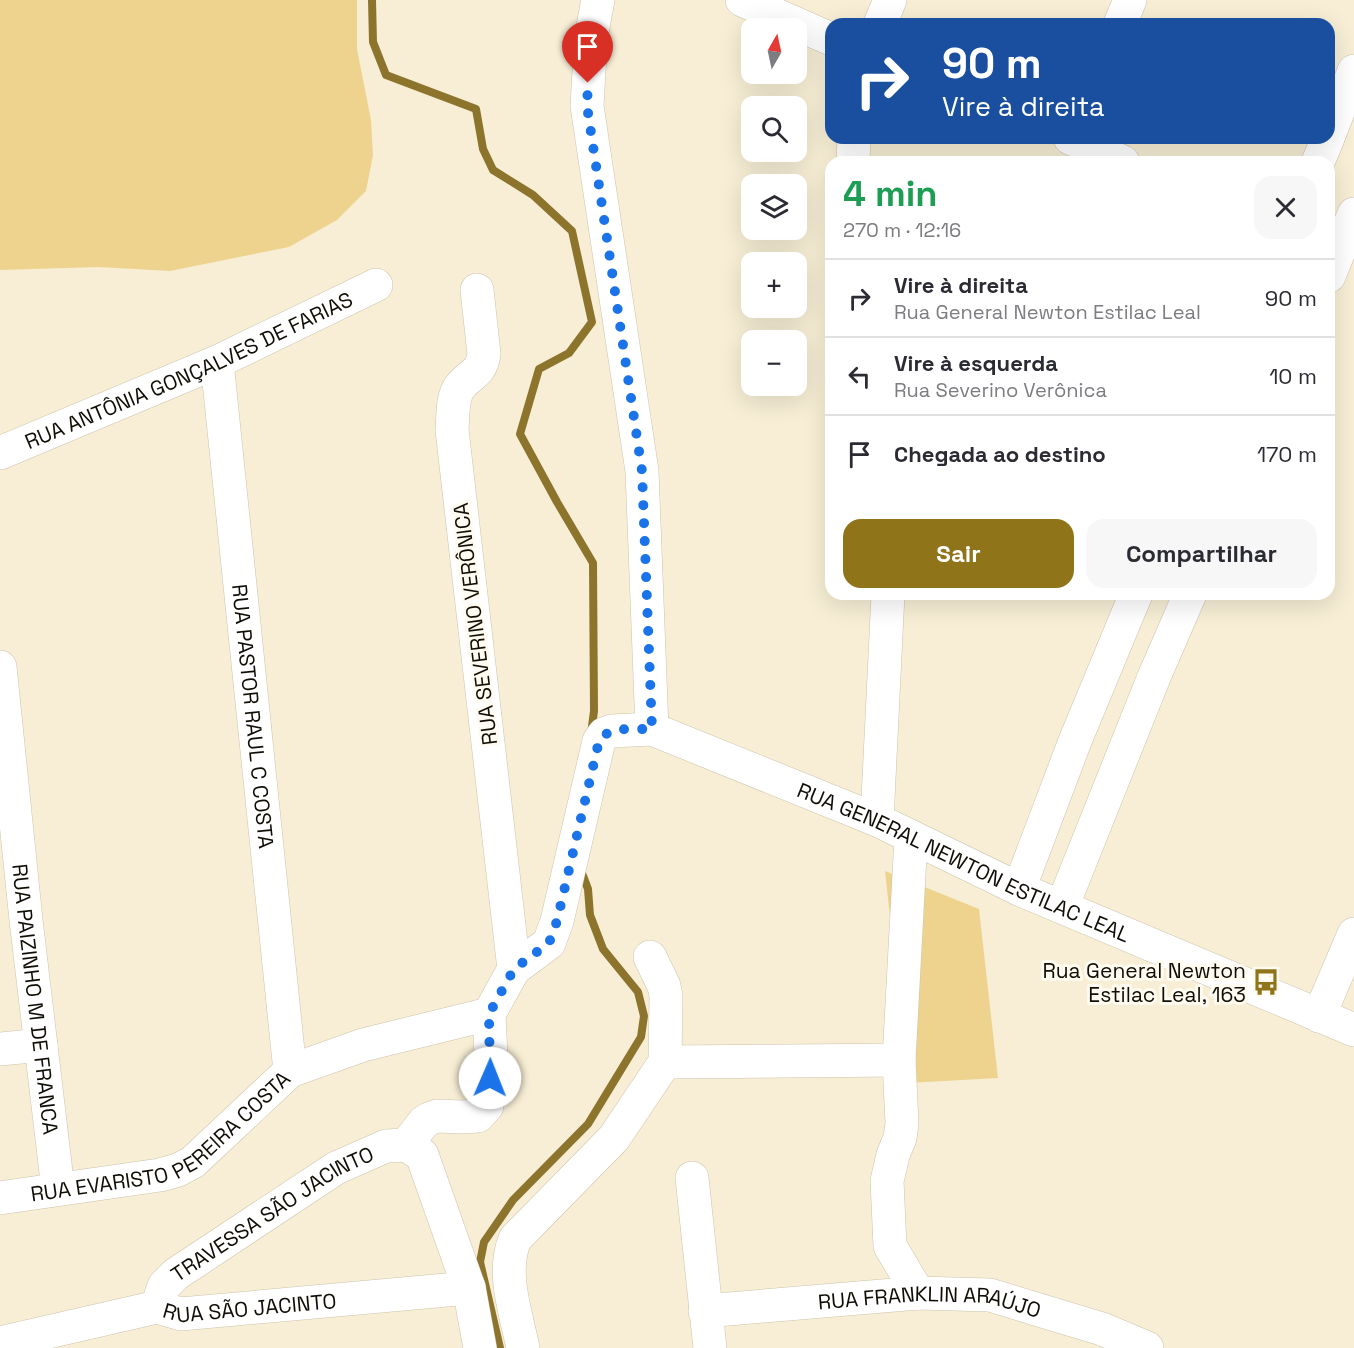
<!DOCTYPE html>
<html lang="pt">
<meta charset="utf-8">
<style>
body{margin:0;font-family:"Space Grotesk",sans-serif;background:#f7f7f7;color:#2b2b33;height:100vh;display:flex;flex-direction:column;font-size:22px;white-space:nowrap}
*{box-sizing:border-box;margin:0}
p{font-size:20px;color:#7c7c81}
.icon{flex:none;width:33px;height:33px;fill:none;stroke:currentColor;stroke-width:2;stroke-linecap:round;stroke-linejoin:round}
.map{position:relative;flex:1;overflow:hidden}
.details{position:absolute;left:825px;top:156px;width:510px;height:444px;display:flex;flex-direction:column;background:#fff;border-radius:18px;box-shadow:0 6px 24px #0002}
.details>*{flex:none}
.top-card{position:absolute;left:825px;top:18px;width:510px;height:126px;border-radius:18px;box-shadow:0 6px 24px #0002;background:#1a4fa0;color:#fff;overflow:hidden}
.needle{width:39px;rotate:9deg}
.tools{position:absolute;left:741px;top:18px;display:grid;gap:12px}
.tools a{display:grid;place-items:center;width:66px;height:66px;border-radius:12px;background:#fff;box-shadow:0 6px 24px #0002;font-size:30px}
.pin{position:absolute;display:grid;place-items:center;width:51px;height:51px;color:#fff;margin:-62px -26px;border-radius:50% 50% 50% 0;rotate:-45deg;box-shadow:0 0 6px #0007}
.pin .icon{rotate:45deg}
.me{position:absolute;width:66px;margin:-33px;rotate:1deg;stroke-linejoin:round;filter:drop-shadow(0 0 4px #0008)}
.turn{display:flex;align-items:center;gap:21px;height:126px;padding:0 18px;font-size:27px}
.turn .icon{width:78px;height:78px;stroke-width:2.5}
.turn b{display:block;font-size:42px;line-height:51px}
.round{display:grid;place-items:center;flex:none;width:63px;height:63px;border-radius:18px;background:#f7f7f7}
.summary{display:flex;align-items:center;justify-content:space-between;height:102px;padding:0 18px}
h1{font-size:36px;font-weight:700;line-height:45px;color:#1e9e55}
.cta{display:flex;gap:12px;margin-top:auto;padding:12px 18px}
.cta a{flex:1;height:69px;border-radius:18px;background:#907419;color:#fff;font-size:24px;font-weight:700;line-height:69px;text-align:center}
.cta a+a{background:#f7f7f7;color:#2b2b33}
ul{padding:0;list-style:none}
li{display:flex;align-items:center;gap:18px;height:78px;padding:0 18px;border-top:2px solid #e1e1e2}
li div{flex:1}
li b{display:block;font-size:22px}
li em{font-style:normal}
.map>svg:first-child{display:block}
.green{fill:#edd38e}
.lines{fill:none;stroke-linecap:round;stroke-linejoin:round}
.stream{stroke:#8d742c;stroke-width:8}
.minor-casing{stroke:#ccc3ac;stroke-width:34}
.minor{stroke:#fff;stroke-width:33}
.route{stroke:#1a73e8;stroke-width:10;stroke-dasharray:0 18}
.labels{text-anchor:middle;dominant-baseline:central;stroke-width:6;stroke-linejoin:round;paint-order:stroke}
.street-label{font-size:21px;fill:#100d05;stroke:#fffbf1}
.poi-label{font-size:21px;fill:#100d05;stroke:#fffbf1;text-anchor:end}
</style>
<div class="map">
<svg width="1354" height="1348" viewBox="0 0 1354 1348">
<rect width="100%" height="100%" fill="#f7eed5"/>
<g class="green">
<path d="M0,0H357V49L371,120L373,155L366,191L337,220L289,247L170,271L98,267L0,270Z"/>
<path d="M885,871L979,909L998,1078L908,1083Z"/>
</g>
<g class="lines">
<g class="stream">
<path d="M372,0L373,42L386,75L476,109L483,149L493,170L533,195L572,231L592,322L569,353L539,369L520,434L557,502L593,563L594,711L591,734"/>
<path d="M500,1348L480,1262L484,1242L513,1200L588,1124L641,1037L644,1016L638,992L603,949L590,915L588,889L580,868"/>
</g>
<defs>
<g id="minor">
<path d="M598,0L591,37L587,106L642,471L652,729"/>
<path d="M742,0L831,39"/>
<path d="M880,24L890,0"/>
<path d="M1120,24L1130,0"/>
<path d="M1329,135L1354,71"/>
<path d="M1070,138L1123,162"/>
<path d="M853,162L854,138"/>
<path d="M1318,162L1328,138"/>
<path d="M1329,276L1354,214"/>
<path id="s1" d="M217,362L290,1071"/>
<path id="s2" d="M0,453L217,362L376,285"/>
<path id="s3" d="M0,667L26,920L58,1189"/>
<path d="M877,820L888,594"/>
<path d="M911,837L899,1060L902,1124L900,1138L893,1155L887,1181L890,1246L918,1293"/>
<path d="M1019,889L1075,741L1136,594"/>
<path d="M1062,907L1154,677L1190,594"/>
<path id="s4" d="M514,969L549,943L557,921L599,741L604,734L612,731L652,729L877,820L1019,889L1354,1030"/>
<path d="M1319,1016L1354,934"/>
<path d="M0,1049L41,1045"/>
<path d="M665,1062L899,1060"/>
<path d="M406,1145L424,1122L429,1119L437,1116L462,1117L478,1116L487,1106L491,1056L489,1014L514,969L452,430C453,418 452,398 459,388C470,373 481,375 484,354L477,290"/>
<path d="M406,1145L422,1155L469,1288L480,1348"/>
<path d="M692,1178L710,1348"/>
<path id="s5" d="M0,1198L160,1175L178,1170L193,1162L290,1071L363,1045L489,1014"/>
<path id="s6" d="M157,1307L164,1286L176,1274L336,1168L386,1146L406,1145"/>
<path id="s7" d="M705,1311L918,1293L990,1295L1102,1329L1147,1348"/>
<path id="s8" d="M0,1343L157,1307L181,1314L469,1288"/>
<path d="M523,1348C516,1313 501,1273 515,1239L614,1138L665,1062L666,996L664,986L650,957"/>
</g>
</defs>
<use href="#minor" class="minor-casing"/>
<use href="#minor" class="minor"/>
</g>
<g class="lines">
<path class="route" d="M490,1078L489,1014L514,969L549,943L557,921L599,741C609,725 635,730 652,729L642,471L587,106L588,83"/>
</g>
<defs>
<symbol id="bus-bare" viewBox="-9 -9 18 18"><path d="M-5-6H5V4H4V6H2V4H-2V6H-4V4H-5ZM-3.5-4V0h7V-4ZM-3.5 1.2v1.5H-2V1.2ZM2 1.2v1.5H3.5V1.2Z" fill="#907419" stroke="#fffbf1" stroke-width="2.5" paint-order="stroke"/></symbol>
</defs>
<g fill-rule="evenodd">
<use href="#bus-bare" x="1247" y="963" width="38" height="38"/>
</g>
<g class="labels">
<g class="street-label">
<text stroke="none"><textPath href="#s2" startOffset="206">RUA ANTÔNIA GONÇALVES DE FARIAS</textPath></text>
<text transform="translate(475 624) rotate(-97)">RUA SEVERINO VERÔNICA</text>
<text stroke="none"><textPath href="#s1" startOffset="356">RUA PASTOR RAUL C COSTA</textPath></text>
<text stroke="none"><textPath href="#s4" startOffset="648">RUA GENERAL NEWTON ESTILAC LEAL</textPath></text>
<text stroke="none"><textPath href="#s3" startOffset="334">RUA PAIZINHO M DE FRANCA</textPath></text>
<text stroke="none"><textPath href="#s5" startOffset="178">RUA EVARISTO PEREIRA COSTA</textPath></text>
<text stroke="none"><textPath href="#s6" startOffset="153">TRAVESSA SÃO JACINTO</textPath></text>
<text stroke="none"><textPath href="#s8" startOffset="255">RUA SÃO JACINTO</textPath></text>
<text stroke="none"><textPath href="#s7" startOffset="226">RUA FRANKLIN ARAÚJO</textPath></text>
</g>
<g class="poi-label">
<text x="1246" y="970">Rua General Newton<tspan x="1246" dy="24">Estilac Leal, 163</tspan></text>
</g>
</g>
</svg>
<div class="tools">
<a><svg class="needle" viewBox="-14 -14 28 28"><path d="M0-13l5 13h-10z" fill="#e53935"/><path d="M0 13l5-13h-10z" fill="#7c7c81"/></svg></a>
<a><svg class="icon" aria-label="search" viewBox="0 0 24 24"><circle cx="10" cy="10" r="6"/><path d="M15 15l6 6"/></svg></a>
<a><svg class="icon" aria-label="layers" viewBox="0 0 24 24"><path d="M12 4l9 5-9 5-9-5zM3 14l9 5 9-5"/></svg></a>
<a>+</a>
<a>−</a>
</div>
<div class="pin" style="left:588px;top:83px;background:#d93025"><svg class="icon" aria-label="arrive" viewBox="0 0 24 24"><path d="M6 21V4h12l-3 4 3 4H6"/></svg></div>
<svg class="me" style="left:490px;top:1078px" viewBox="-20 -20 40 40"><circle r="19" fill="#fff"/><path d="M0-13L10 11 0 6-10 11z" fill="#1a73e8"/></svg>
<div class="top-card">
<div class="turn"><svg class="icon" aria-label="right" viewBox="0 0 24 24"><path d="M7 20v-9h11M14 6l5 5-5 5"/></svg><div><b>90 m</b>Vire à direita</div></div>
</div>
<section class="details">
<div class="summary"><div><h1>4 min</h1><p>270 m · 12:16</p></div><a class="round"><svg class="icon" aria-label="close" viewBox="0 0 24 24"><path d="M6 6l12 12M18 6L6 18"/></svg></a></div>
<ul>
<li><svg class="icon" aria-label="right" viewBox="0 0 24 24"><path d="M7 20v-9h11M14 6l5 5-5 5"/></svg><div><b>Vire à direita</b><p>Rua General Newton Estilac Leal</p></div><em>90 m</em></li>
<li><svg class="icon" aria-label="left" viewBox="0 0 24 24"><path d="M17 20v-9H6M10 6l-5 5 5 5"/></svg><div><b>Vire à esquerda</b><p>Rua Severino Verônica</p></div><em>10 m</em></li>
<li><svg class="icon" aria-label="arrive" viewBox="0 0 24 24"><path d="M6 21V4h12l-3 4 3 4H6"/></svg><div><b>Chegada ao destino</b></div><em>170 m</em></li>
</ul>
<div class="cta"><a>Sair</a><a>Compartilhar</a></div>
</section>
</div>
